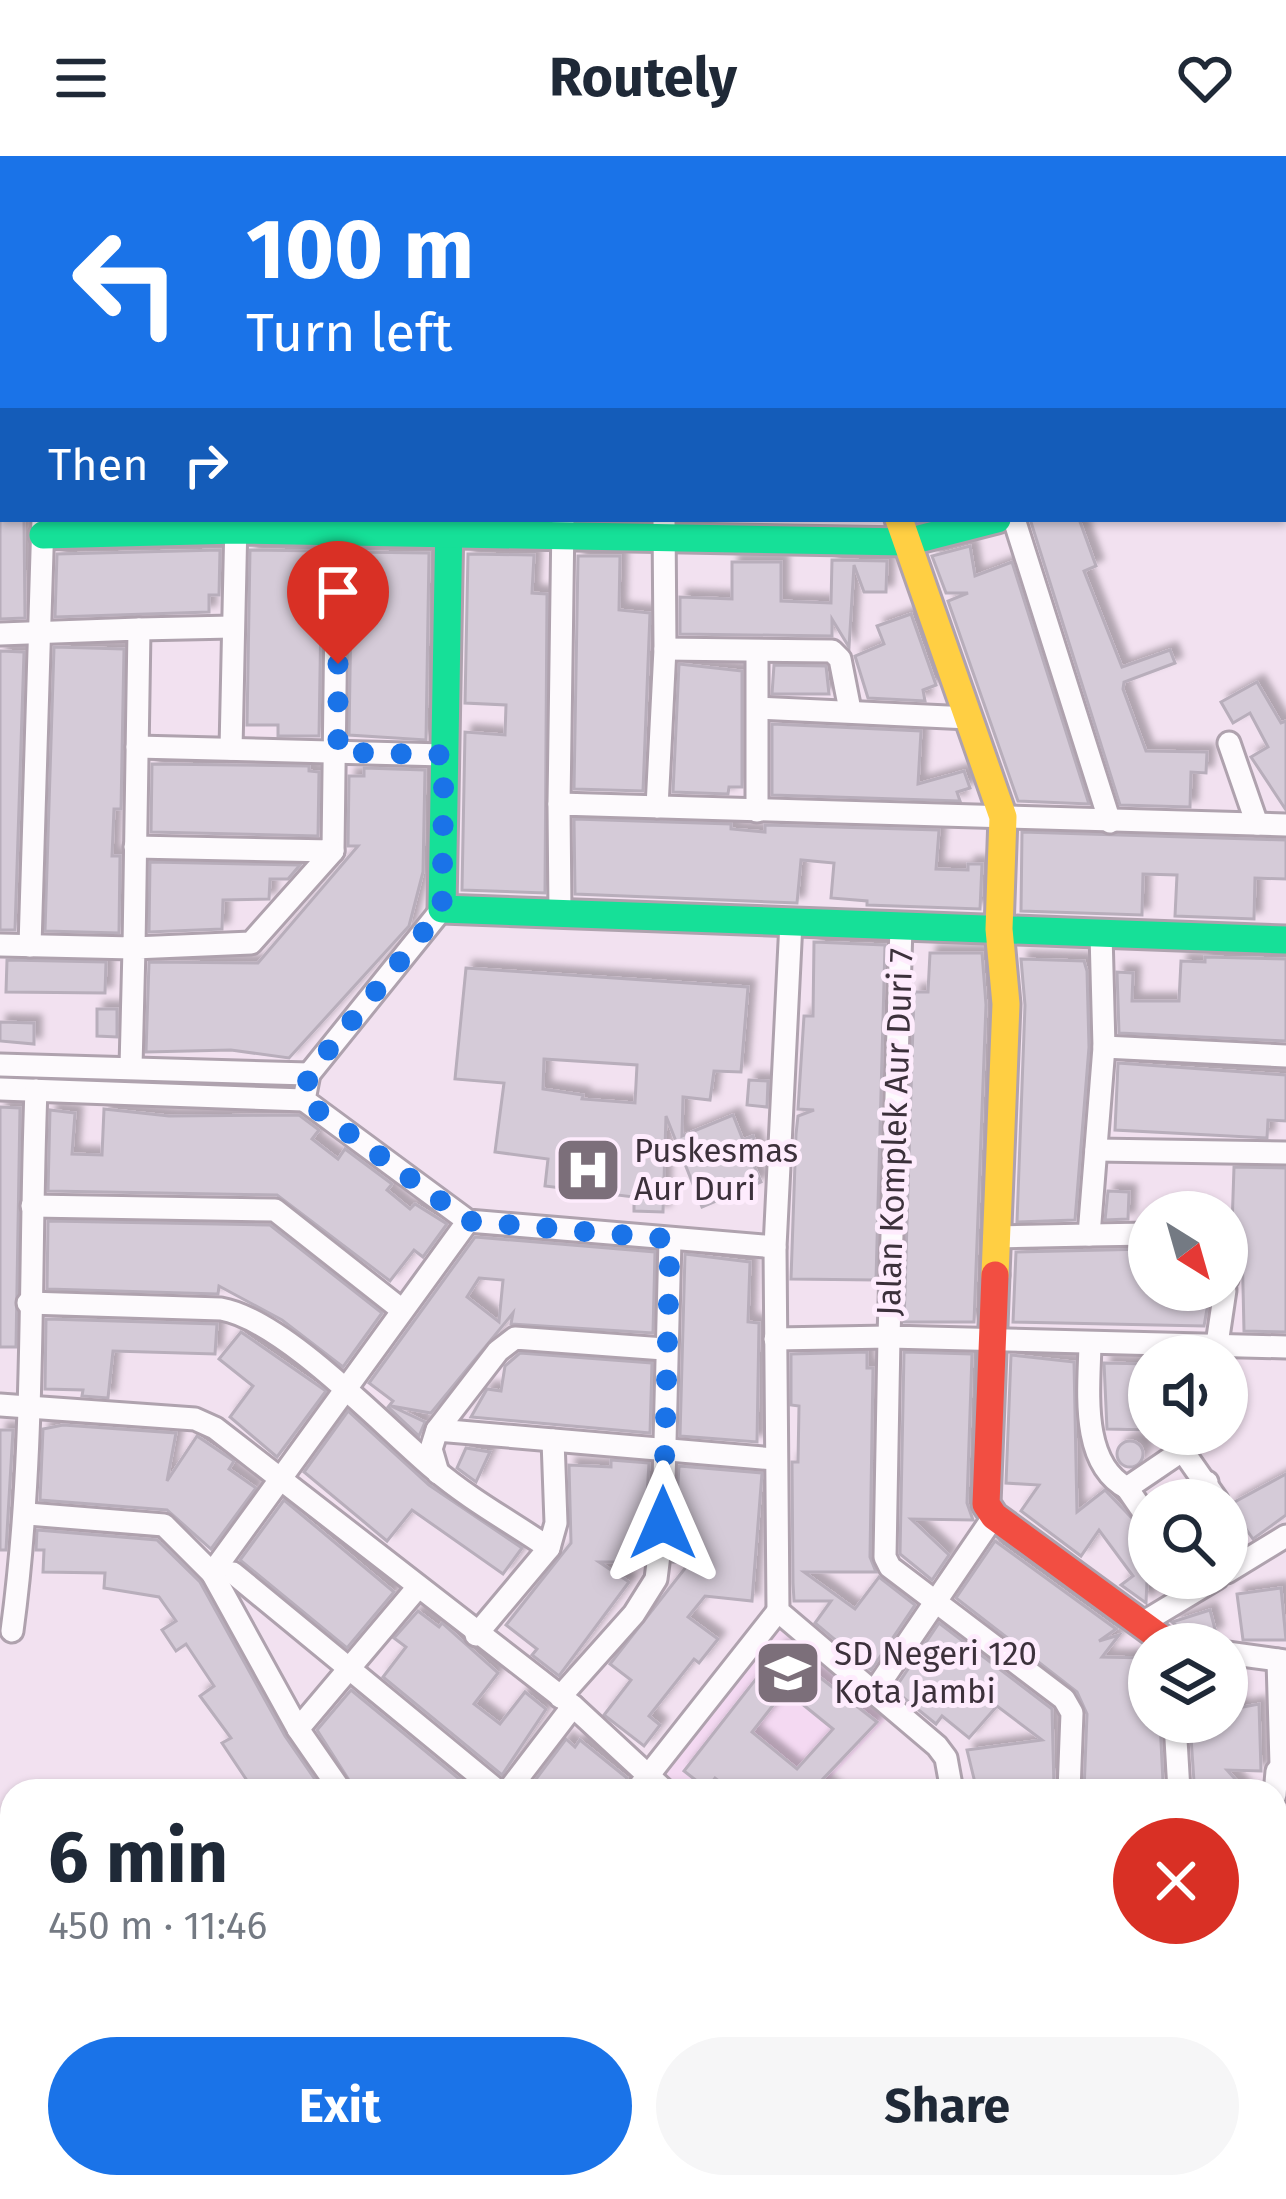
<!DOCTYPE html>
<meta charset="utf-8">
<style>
body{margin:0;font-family:"Fira Sans",sans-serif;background:#f6f6f7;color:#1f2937;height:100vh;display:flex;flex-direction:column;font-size:45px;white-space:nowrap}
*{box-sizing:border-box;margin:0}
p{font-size:39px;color:#747a83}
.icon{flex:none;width:66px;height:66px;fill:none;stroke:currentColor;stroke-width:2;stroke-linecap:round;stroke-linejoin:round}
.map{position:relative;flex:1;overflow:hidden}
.details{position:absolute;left:0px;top:1623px;width:1287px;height:420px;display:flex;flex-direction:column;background:#fff;border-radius:36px 36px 0 0;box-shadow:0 3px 9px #0004}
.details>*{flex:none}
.banner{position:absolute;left:0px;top:0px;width:1287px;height:366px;box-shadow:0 3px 9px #0004;background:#1a73e8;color:#fff;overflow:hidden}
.needle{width:78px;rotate:143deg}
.buttons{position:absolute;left:1128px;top:1035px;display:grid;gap:24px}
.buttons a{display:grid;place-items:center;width:120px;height:120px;border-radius:50%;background:#fff;box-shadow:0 3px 9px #0004;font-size:60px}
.pin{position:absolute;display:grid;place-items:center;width:102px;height:102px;color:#fff;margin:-123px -51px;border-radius:50% 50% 50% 0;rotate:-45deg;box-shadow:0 0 12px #0007}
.pin .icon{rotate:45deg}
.me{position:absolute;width:132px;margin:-66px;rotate:0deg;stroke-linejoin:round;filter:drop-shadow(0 0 9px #0008)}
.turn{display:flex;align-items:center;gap:42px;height:252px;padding:0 48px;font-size:54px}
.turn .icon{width:156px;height:156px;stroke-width:2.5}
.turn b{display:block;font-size:84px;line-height:102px}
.then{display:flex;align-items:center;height:114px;padding:0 48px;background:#0003;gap:24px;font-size:45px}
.round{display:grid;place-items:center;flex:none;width:126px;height:126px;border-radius:63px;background:#f6f6f7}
.overview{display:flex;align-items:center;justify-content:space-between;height:204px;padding:0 48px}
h1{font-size:72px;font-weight:700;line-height:90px}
.cta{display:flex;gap:24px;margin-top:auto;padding:24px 48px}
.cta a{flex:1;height:138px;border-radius:72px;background:#1a73e8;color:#fff;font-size:48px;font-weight:700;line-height:138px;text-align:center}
.cta a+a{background:#f6f6f7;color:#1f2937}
header{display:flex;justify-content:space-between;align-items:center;height:156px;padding:0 48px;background:#fff;font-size:54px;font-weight:700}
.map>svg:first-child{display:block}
.built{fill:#f4d9f2}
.building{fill:#d5cbd8;stroke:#b8aebb;stroke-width:3;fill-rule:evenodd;filter:url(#shadow)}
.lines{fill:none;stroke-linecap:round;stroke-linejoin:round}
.street-casing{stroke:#afa2ae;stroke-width:27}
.fast-casing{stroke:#afa2ae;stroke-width:33}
.slow-casing{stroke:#afa2ae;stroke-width:33}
.jam-casing{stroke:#afa2ae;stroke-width:33}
.street{stroke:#fdfafd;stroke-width:21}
.fast{stroke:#16e098;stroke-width:27}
.slow{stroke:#ffcf43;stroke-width:27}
.jam{stroke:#f24e42;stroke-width:27}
.route{stroke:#1a73e8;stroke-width:21;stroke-dasharray:0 37.8}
.labels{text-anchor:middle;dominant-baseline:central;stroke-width:10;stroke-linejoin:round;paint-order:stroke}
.street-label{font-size:33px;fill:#3c313b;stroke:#feecfd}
.poi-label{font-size:33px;fill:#3c313b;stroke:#feecfd;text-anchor:start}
</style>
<header><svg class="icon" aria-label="menu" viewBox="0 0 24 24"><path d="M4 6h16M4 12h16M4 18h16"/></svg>Routely<svg class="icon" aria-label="heart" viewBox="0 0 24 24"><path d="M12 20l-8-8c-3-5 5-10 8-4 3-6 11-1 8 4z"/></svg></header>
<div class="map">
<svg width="1286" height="2043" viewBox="0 0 1286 2043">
<defs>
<filter id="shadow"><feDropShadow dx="7" dy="-7" stdDeviation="3" flood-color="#0004"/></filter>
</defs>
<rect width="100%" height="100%" fill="#f2e1f0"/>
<path class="built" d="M778,1473L887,1562L819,1635H681L663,1619Z"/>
<g class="building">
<path d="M0,363H24L25,462L0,463Z"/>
<path d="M1030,363H1079L1096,410L1084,415L1122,511L1170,494L1175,507L1124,526L1123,533L1146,595L1207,596L1206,617L1191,616L1190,651L1120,649Z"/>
<path d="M970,390L975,420L1012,406L1089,648L1018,645L948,445L968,437H946L932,400Z"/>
<path d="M220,394L219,439H209V456L55,461L57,398Z"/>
<path d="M250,394L322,395L319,580H278V569H247Z"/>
<path d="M352,396L429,397L426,584L349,579Z"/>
<path d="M468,398L534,399L532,437L547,438L545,737L462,734L465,576L505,579L506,549L465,547Z"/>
<path d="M578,400H620L619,454L650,457L643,635L574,633Z"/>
<path d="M832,404L887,405L886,436H864L854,409L849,491L832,463V480L680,478V441L732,443V406H781V445L831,447Z"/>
<path d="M911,458L936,529L923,534L925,545L868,542L855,500L884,488L877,470Z"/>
<path d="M54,491L124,493L121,653H114L112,700H120L119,777L45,775Z"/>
<path d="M0,495L24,496L15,774H0Z"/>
<path d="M679,508L742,515V631H729L728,638L673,636Z"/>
<path d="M774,509L826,510L829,538H772Z"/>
<path d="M1257,526L1281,567L1286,565V654L1251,601L1268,591L1250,557L1233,567L1221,546Z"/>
<path d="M772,568L921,575L918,628L964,615L970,632L957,636L960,645L772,639Z"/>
<path d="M152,608L309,610V615L319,616L318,680L151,676Z"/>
<path d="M364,612L425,614L423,716L409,770L289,902L231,894L146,896L149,806L258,807L358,690H348L349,620H364Z"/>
<path d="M574,663L731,668V673L765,676V669L939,674L936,713L968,714V708H982L980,753L867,749V745L831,742L834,707L801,704L797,747L575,738Z"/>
<path d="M1022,676L1286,684V723L1255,722L1254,763L1175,760L1177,719L1143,718L1142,759L1021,755Z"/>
<path d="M150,706L300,709L288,723H270L269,743L223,744L222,773L149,776Z"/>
<path d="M814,786L885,789L876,1124L791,1123L796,978L798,960L814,954L798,953L804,860H813Z"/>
<path d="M930,797H982L986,849L974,1166H904L914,836H928Z"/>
<path d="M1205,801L1286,803V885L1119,877L1117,816L1133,817L1132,845H1179L1181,805L1205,806Z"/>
<path d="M1021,803L1084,805L1087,815L1089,891L1075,1064L1017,1066L1025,849Z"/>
<path d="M7,804L106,806L105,837L6,836Z"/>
<path d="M466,812L748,831L741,916L714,915L710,944L683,941L682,980L733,959L743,984L753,980L762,1004L753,1007L761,1026L702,1051L666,960L663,1056L634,1055V1041L545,1030L548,1003L495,996L504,927L455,923ZM544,903L637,909L635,947L582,943L583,939L543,933Z"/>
<path d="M97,853H117V881L97,880Z"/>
<path d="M0,866L34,867V888L0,885Z"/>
<path d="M1118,907L1286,919V965L1268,964L1267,982L1115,974Z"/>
<path d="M749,924L768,925L767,951L747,949Z"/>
<path d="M0,951L20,952L16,1191H0Z"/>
<path d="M104,953L169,960L299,959L319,974L312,983L338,1003L345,993L392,1028L387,1034L410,1053L415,1048L447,1068L423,1101L414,1094L390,1125L277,1039L48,1035L50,954L75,957L72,998L102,999Z"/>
<path d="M1234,1011L1286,1012V1176L1244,1175L1242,1086L1239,1071H1232Z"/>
<path d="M1108,1035L1129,1036L1128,1063L1105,1064Z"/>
<path d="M48,1065L270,1069L382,1157L343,1211L282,1164L219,1130L218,1138L47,1133Z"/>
<path d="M475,1081L655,1096L653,1177L511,1168L513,1157L431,1257L391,1250L425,1266L419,1280L388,1251L393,1245L369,1227ZM479,1122L503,1124L499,1166L467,1141Z"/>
<path d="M1149,1093V1134L1210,1136L1204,1170L1013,1166L1016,1096Z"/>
<path d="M685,1098L750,1106L748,1166L759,1167L757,1286L680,1280Z"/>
<path d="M46,1163L217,1168L215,1198L113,1195L108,1242L82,1240L83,1234L45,1233Z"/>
<path d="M241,1176L326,1235L277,1301L230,1261L253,1230L219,1203Z"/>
<path d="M867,1196V1212H873L870,1401L876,1416H804L855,1453L879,1421L915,1449L871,1514L815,1467L831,1445H794L793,1427L792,1306H798L799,1250L791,1249V1198Z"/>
<path d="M904,1196L972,1198L967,1347L973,1364L911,1363L949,1399L932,1424L900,1398Z"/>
<path d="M520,1197L652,1207L650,1277L471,1261L487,1233L501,1235L505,1210Z"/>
<path d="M1011,1199L1074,1206L1077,1356L1105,1334L1149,1380L1146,1447L1121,1429L1133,1420L1099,1374L1081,1400L1021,1355L1039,1329L1006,1327Z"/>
<path d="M1104,1207L1149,1208V1274L1107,1273Z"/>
<path d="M348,1255L429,1329L522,1392L503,1418L412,1354L387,1385L304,1316Z"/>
<path d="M63,1269L176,1277L167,1325L197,1280L234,1305L229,1313L256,1332L211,1393L167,1354L40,1344L43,1273Z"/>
<path d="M0,1274H13L6,1394H0Z"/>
<circle cx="1130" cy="1298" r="13"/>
<path d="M466,1292L490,1296L476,1326L457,1312Z"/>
<path d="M611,1304L649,1307L643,1406H599L629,1426L559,1520L532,1499L537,1493L506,1469L571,1387L569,1309L611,1311Z"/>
<path d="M679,1310L762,1317L752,1445L705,1440L688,1461L718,1483L699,1507L694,1503L649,1560L660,1569L644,1590L604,1559L631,1524L610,1508L690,1406H673Z"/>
<path d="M1286,1318V1359L1253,1383L1241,1366L1227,1376L1231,1348Z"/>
<path d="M284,1344L394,1436L347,1492L240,1404Z"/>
<path d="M37,1374L157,1384L200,1426L285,1580L323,1635H258L250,1629L222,1587L231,1582L200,1540L214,1530L186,1488L176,1495L162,1474L176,1465L159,1441L104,1432L105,1417L43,1416L44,1394H36Z"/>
<path d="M995,1385L1116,1473L1099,1485L1119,1479L1102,1501L1149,1502V1566H1160L1163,1626L1084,1635L1087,1558L1077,1536L956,1442Z"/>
<path d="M1281,1432L1286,1484H1243L1237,1438Z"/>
<path d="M1210,1454L1216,1477L1193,1483L1172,1466Z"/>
<path d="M418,1455L439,1471L442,1467L498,1517L474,1548L500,1568L525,1536L546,1553L502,1619L383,1521L406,1491L394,1482Z"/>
<path d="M939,1467L1052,1553L1054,1631L977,1635L967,1594L1042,1584L997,1550L969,1582L942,1560L936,1568L894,1534Z"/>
<path d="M781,1491L877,1566L822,1624L835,1635H732L715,1622L707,1633L684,1615ZM785,1534L833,1573L797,1613L752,1576Z"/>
<path d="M351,1534L474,1635H356L317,1574Z"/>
<path d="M1259,1548L1261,1615L1227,1614L1246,1635H1202L1212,1626H1194L1190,1566H1227V1554Z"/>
<path d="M566,1583L575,1591L580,1584L627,1622L621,1635H527Z"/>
</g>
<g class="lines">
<defs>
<g id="street">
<path d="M1266,3V0"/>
<path d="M1014,363L1110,666"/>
<path d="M139,473L232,471"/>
<path d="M0,478L139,473L134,792L0,789"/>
<path d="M665,493L832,495L840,503L850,554"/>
<path d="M757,495V655"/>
<path d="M759,552L969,562"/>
<path d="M1229,587L1257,668"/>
<path d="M137,591L444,599"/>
<path d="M231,593L236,364"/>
<path d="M559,648L563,363"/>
<path d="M657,651L665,493L664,363"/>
<path d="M135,691L333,695L337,376"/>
<path d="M442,753L309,918L304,944L468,1065L775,1091"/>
<path d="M560,758L559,648L1286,669"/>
<path d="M791,766L775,1091L778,1455L937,1590L946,1602L952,1635"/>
<path d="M901,770L889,1181L1286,1191"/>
<path d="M30,790L43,363"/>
<path d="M1104,891L1286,900"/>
<path d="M0,909L309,918"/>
<path d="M131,911L134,792L251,787L333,695"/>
<path d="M0,933L304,944"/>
<path d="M1096,994L1286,997"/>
<path d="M32,1050L275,1054L402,1154"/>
<path d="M1089,1079L1149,1078"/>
<path d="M994,1081L1089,1079L1104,891L1101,777"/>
<path d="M1227,1086V1123"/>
<path d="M28,1147L221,1153C284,1164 384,1271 434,1313C469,1343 511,1366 549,1392L556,1367L553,1284"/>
<path d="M775,1183L889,1181L885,1401L890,1411L1064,1543L1072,1557L1069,1635"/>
<path d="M1090,1188C1089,1234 1080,1307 1127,1332L1183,1294"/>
<path d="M1217,1188L1225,1134"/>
<path d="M0,1249L195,1263L215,1272L573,1550L665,1635"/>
<path d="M437,1274L498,1195L515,1182L664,1193"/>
<path d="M1171,1278L1217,1344"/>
<path d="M438,1317L431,1293L437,1274L774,1303"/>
<path d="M1127,1332L1149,1364"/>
<path d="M1181,1344L1207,1326"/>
<path d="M28,1358L164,1369L212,1417H233L498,1635"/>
<path d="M1227,1416L1286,1380"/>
<path d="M1144,1466L1217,1422"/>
<path d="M12,1475C36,1299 29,1113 36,934"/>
<path d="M476,1479L549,1392"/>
<path d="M1227,1497L1286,1505"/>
<path d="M1278,1504L1281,1609"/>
<path d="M874,1536L994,1360"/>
<path d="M560,1541L634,1458L656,1423L663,1367L670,1083"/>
<path d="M1175,1566L1179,1635"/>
<path d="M298,1573L418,1431"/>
<path d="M341,1635L298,1573L212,1417L468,1065"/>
<path d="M508,1635L573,1550"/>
<path d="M636,1635L778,1455"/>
<path d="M1275,1639L1277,1615L1286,1607"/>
<path d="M1275,1712L1286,1721"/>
<path d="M377,2031C401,2043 432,2043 455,2031"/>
<path d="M496,2031L503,2043"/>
<path d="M530,2031L540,2043"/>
<path d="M653,2031L660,2043"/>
<path d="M1234,2031L1245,2043"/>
<path d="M1264,2031L1275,2043"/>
</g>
<g id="fast">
<path d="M0,261H3"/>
<path d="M449,363L442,753L1286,784"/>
<path d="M43,379L236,374L907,386L997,363"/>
</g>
<path id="slow" d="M899,363L1003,661L999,773L1006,848L995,1119"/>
<path id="jam" d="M995,1119L986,1348L994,1360L1169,1488"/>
</defs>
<use href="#street" class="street-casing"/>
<use href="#fast" class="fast-casing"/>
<use href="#slow" class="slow-casing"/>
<use href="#jam" class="jam-casing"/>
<use href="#street" class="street"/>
<use href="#fast" class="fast"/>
<use href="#slow" class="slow"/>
<use href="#jam" class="jam"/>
</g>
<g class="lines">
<path class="route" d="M338,508V596L444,599L442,753L309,918L304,944L468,1065L670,1083L663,1367"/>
</g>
<defs>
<symbol id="hospital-square" viewBox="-11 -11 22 22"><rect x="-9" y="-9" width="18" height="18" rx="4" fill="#7c6f7a" stroke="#feecfd"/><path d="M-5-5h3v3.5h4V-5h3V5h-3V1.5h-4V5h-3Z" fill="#fff"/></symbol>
<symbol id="school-square" viewBox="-11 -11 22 22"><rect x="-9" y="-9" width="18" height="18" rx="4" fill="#7c6f7a" stroke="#feecfd"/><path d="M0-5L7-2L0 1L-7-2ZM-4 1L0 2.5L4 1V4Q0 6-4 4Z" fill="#fff"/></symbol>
</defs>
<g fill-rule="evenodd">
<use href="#hospital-square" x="550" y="976" width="76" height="76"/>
<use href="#school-square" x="750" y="1479" width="76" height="76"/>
</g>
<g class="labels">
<g class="street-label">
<text transform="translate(895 976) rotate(-88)">Jalan Komplek Aur Duri 7</text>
</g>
<g class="poi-label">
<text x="634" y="995">Puskesmas<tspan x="634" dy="38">Aur Duri</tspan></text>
<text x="834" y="1498">SD Negeri 120<tspan x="834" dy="38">Kota Jambi</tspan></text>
</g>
</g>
</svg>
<div class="buttons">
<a><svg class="needle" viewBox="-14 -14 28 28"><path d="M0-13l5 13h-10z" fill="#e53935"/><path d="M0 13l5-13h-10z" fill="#747a83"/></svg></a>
<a><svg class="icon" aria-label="sound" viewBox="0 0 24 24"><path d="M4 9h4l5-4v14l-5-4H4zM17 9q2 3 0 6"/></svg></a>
<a><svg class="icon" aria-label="search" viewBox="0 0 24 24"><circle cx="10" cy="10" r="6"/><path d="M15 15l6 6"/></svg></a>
<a><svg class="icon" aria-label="layers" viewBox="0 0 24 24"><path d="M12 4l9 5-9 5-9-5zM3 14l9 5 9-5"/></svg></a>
</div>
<div class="pin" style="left:338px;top:508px;background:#d93025"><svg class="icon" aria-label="arrive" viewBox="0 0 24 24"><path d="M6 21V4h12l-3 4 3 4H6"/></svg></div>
<svg class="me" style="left:663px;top:1367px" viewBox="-20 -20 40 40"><path d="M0-17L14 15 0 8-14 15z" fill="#1a73e8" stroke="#fff" stroke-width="4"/></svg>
<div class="banner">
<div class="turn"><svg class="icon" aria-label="left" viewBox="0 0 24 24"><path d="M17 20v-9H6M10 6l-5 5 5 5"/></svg><div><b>100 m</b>Turn left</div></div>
<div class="then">Then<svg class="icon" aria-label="right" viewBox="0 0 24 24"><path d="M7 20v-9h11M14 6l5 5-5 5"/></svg></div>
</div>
<section class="details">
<div class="overview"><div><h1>6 min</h1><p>450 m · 11:46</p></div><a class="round" style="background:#d93025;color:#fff"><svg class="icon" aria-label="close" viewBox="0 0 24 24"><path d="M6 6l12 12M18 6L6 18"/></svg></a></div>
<div class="cta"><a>Exit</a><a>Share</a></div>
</section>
</div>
